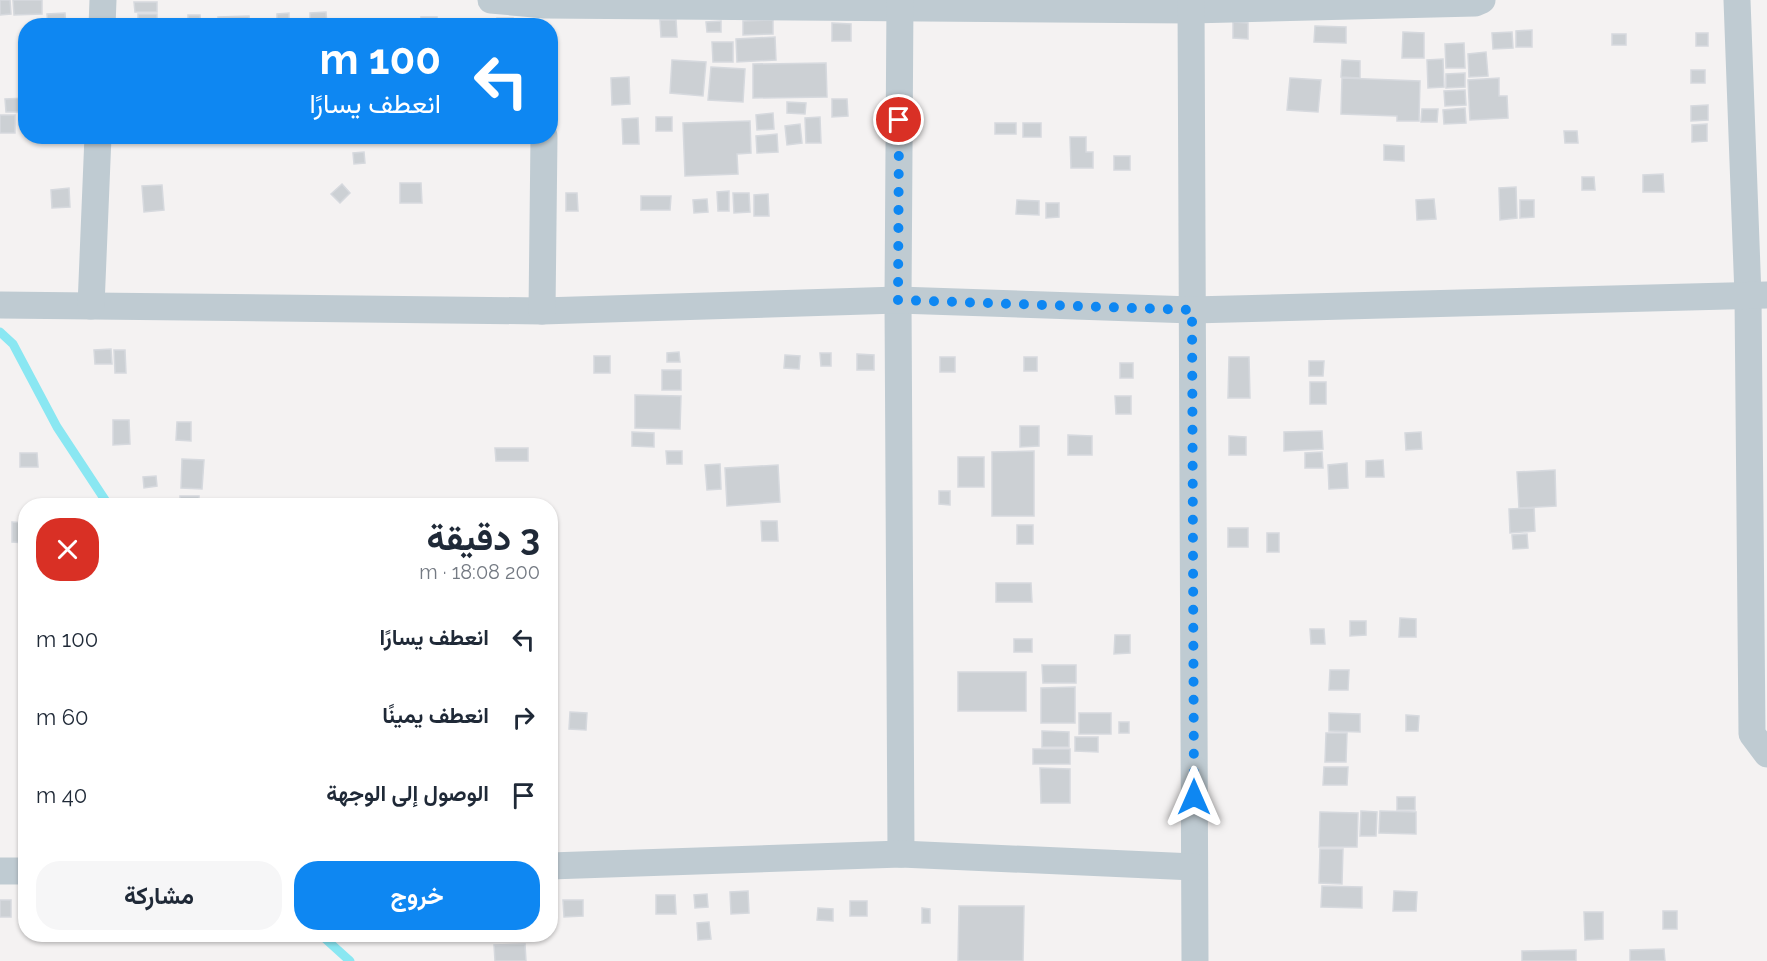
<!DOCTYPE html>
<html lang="ar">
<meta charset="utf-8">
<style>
body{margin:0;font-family:Raleway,Vazirmatn,sans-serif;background:#f6f6f7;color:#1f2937;direction:rtl;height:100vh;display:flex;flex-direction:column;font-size:22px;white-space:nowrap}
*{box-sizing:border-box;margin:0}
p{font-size:20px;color:#747a83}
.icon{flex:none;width:33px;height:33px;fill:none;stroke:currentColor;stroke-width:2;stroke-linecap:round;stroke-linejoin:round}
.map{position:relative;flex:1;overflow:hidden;direction:ltr}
.details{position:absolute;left:18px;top:498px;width:540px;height:444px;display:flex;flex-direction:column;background:#fff;border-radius:24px;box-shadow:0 2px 4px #0004;direction:rtl}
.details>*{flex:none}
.guide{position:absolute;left:18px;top:18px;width:540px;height:126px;border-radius:24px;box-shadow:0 2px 4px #0004;direction:rtl;background:#0e87f2;color:#fff;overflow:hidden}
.pin{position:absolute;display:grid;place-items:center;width:51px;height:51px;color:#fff;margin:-26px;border:3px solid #fff;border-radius:50%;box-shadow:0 2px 6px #0007}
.me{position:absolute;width:66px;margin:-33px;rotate:0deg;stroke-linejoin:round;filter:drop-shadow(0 0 4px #0008)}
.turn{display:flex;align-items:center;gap:21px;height:126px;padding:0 18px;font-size:27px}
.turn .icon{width:78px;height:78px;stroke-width:2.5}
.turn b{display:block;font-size:42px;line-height:51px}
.round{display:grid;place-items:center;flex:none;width:63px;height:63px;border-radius:24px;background:#f6f6f7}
.overview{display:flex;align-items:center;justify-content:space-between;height:102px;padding:0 18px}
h1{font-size:36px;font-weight:700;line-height:45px}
.button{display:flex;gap:12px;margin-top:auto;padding:12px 18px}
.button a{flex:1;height:69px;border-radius:24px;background:#0e87f2;color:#fff;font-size:24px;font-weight:700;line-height:69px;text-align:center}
.button a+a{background:#f6f6f7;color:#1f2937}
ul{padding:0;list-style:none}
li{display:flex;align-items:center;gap:18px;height:78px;padding:0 18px}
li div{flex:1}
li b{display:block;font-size:22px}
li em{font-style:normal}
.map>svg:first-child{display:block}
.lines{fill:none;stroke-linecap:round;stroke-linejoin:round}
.stream{stroke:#8ae7f2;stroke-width:9}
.building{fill:#ccd0d4;stroke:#d6d9de;stroke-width:1.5}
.street{stroke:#bfcbd2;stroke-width:27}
.route{stroke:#0e87f2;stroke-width:10;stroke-dasharray:0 18}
</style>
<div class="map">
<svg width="1767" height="961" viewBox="0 0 1767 961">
<rect width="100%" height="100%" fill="#f4f2f2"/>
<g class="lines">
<g class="stream">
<path d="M0,332L13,344L57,427L109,506"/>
<path d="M320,934L350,961"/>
</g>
</g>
<g class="building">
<path d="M0,0H10L11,14L0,15Z"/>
<path d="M13,0H42V14L14,15Z"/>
<path d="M134,2H157V12H135Z"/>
<path d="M326,12L327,26H310V13Z"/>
<path d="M65,13L66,26H48L47,14Z"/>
<path d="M289,13V24H277V14Z"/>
<rect x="138" y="14" width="19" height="12"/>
<path d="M188,15H200L201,25H188Z"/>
<path d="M249,16L250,26H218V17Z"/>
<rect x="421" y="17" width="16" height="9"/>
<rect x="497" y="18" width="16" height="8"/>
<path d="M660,20H676L677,37H661Z"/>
<path d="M773,20V34L743,35V21Z"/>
<path d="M721,21V32H707L706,22Z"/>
<path d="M1233,22L1248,23V39L1233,38Z"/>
<path d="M832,23L851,24V41H832Z"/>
<path d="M1315,26L1346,27V43L1314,42Z"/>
<path d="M1532,30V47H1516V31Z"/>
<path d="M1403,32L1424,33V58H1402Z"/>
<path d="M1512,32L1513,48L1493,49L1492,33Z"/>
<rect x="1696" y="33" width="12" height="13"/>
<rect x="1612" y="34" width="14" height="11"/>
<path d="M775,37L776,60L737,62L736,39Z"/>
<path d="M712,42H733V62H713Z"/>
<path d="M1464,43L1465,68H1446L1445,44Z"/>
<path d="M1486,52L1488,76L1469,77L1468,54Z"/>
<path d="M1443,59L1444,87L1428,88L1427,60Z"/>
<path d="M672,60L706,62L703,96L670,93Z"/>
<path d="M1342,60L1360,61V78L1341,77Z"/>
<path d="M826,63L827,97L753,98V64Z"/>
<path d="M711,67L745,69L743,102L708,100Z"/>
<rect x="1691" y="70" width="14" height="13"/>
<path d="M1465,73V87L1446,88V74Z"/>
<path d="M629,77L630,104L612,105L611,78Z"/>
<path d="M1290,78L1321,80L1318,112L1287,110Z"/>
<path d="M1342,78L1420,81L1419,121H1397V116L1341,114Z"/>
<path d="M1499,78V96H1507L1508,118L1470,120L1468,80Z"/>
<path d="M1465,90L1466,105L1445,106L1444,91Z"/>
<path d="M26,98V112H6L5,99Z"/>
<path d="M832,99H847L848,116L832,117Z"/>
<path d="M787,102L806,103L805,114L787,113Z"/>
<path d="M1708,105V120L1691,121V106Z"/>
<path d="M1465,108L1466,123L1444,124L1443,110Z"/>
<path d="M1422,109H1438L1437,122H1421Z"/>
<path d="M773,113L774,129L757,130L756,115Z"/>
<rect x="0" y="115" width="15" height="18"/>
<rect x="656" y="117" width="16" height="14"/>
<path d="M820,117L821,143H806L805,118Z"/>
<path d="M638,118L639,144H623L622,119Z"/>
<path d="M750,121L751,153L737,154L738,174L685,176L683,123Z"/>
<rect x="995" y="123" width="21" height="11"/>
<rect x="1023" y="123" width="18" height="14"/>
<path d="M800,124L802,143L787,145L785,126Z"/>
<path d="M1707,124V141L1692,142V125Z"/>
<path d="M1564,131H1577L1578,143H1565Z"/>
<path d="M777,134L778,152L757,153L756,136Z"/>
<path d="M1070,137H1086V152H1093V168H1071Z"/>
<path d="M1384,145L1404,146V161L1384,160Z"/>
<path d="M364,152L365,163L354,164L353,153Z"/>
<rect x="1114" y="156" width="16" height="14"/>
<path d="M1663,174L1664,192H1643V175Z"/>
<path d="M1582,177H1594L1595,190H1582Z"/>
<path d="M400,183H421L422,203H400Z"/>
<path d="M342,184L350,193L340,203L331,194Z"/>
<path d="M162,185L164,210L144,212L142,186Z"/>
<path d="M1516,187L1517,218L1500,220L1499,188Z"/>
<path d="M69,188L70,207L52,208L51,190Z"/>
<path d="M729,191V211H718L717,192Z"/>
<path d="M566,193H577L578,211H566Z"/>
<path d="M733,193H749L750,212L734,213Z"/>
<path d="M768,194L769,216H754V195Z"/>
<path d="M641,196H671L670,210H641Z"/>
<path d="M707,199L708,212L694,213L693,200Z"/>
<path d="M1434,199L1436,219L1417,220L1416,200Z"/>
<path d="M1017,200L1039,201V215L1016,214Z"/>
<path d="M1520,200H1534V217L1520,218Z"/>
<path d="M1046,203H1059V217L1046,218Z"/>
<path d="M111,349L112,364H95L94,350Z"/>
<path d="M114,350H125L126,373H115Z"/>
<path d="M679,352L680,362H667V353Z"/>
<path d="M820,353H831V366H821Z"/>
<path d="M857,354L874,355V370H857Z"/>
<path d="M785,355L800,356L799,369L784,368Z"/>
<rect x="594" y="356" width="16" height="17"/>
<rect x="940" y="357" width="15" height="15"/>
<rect x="1024" y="357" width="13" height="14"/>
<path d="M1229,357H1249L1250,398H1228Z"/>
<path d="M1309,361H1324L1323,376H1309Z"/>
<rect x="1120" y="363" width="13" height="15"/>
<rect x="662" y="370" width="19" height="20"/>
<rect x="1310" y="382" width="16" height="22"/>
<path d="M635,395L681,396L680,429L635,428Z"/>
<path d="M1115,396H1131V414H1116Z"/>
<path d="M113,420H129L130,444L113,445Z"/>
<path d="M177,422H191V441L176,440Z"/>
<path d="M1020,426H1039V446L1020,447Z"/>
<path d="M1322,431L1323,449L1284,451V432Z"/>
<path d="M632,432L654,433V447L632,446Z"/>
<path d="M1421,432L1422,449L1406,450L1405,433Z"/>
<path d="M1068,435L1092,436V455H1068Z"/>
<path d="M1229,436L1246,437V455H1229Z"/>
<path d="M495,448H528V461H496Z"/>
<path d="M666,451H682V464H667Z"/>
<path d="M1034,451V516H992V452Z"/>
<path d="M1322,452L1323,468H1305V453Z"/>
<path d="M20,453H37L38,467H20Z"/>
<rect x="958" y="457" width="26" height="30"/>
<path d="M182,459L204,460L202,489L181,488Z"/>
<path d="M1383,460L1384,477H1366V461Z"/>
<path d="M1347,463L1348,488L1329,489L1328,465Z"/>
<path d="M720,464L721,489L707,490L705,465Z"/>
<path d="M778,465L780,502L727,506L725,468Z"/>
<path d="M1555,470L1556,506L1519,508L1517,472Z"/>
<path d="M156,476L157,486L144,488L143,477Z"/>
<path d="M939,491H950V505L939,504Z"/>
<rect x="180" y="496" width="19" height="10"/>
<path d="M1534,508L1535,531L1510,533L1509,509Z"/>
<path d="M761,521H777L778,541H762Z"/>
<path d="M12,522L26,523V543L12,542Z"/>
<rect x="1017" y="525" width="16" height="19"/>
<rect x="1228" y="528" width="20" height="19"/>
<rect x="1267" y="533" width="12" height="19"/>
<path d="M1527,534L1528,548L1513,549L1512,535Z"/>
<path d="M996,583H1031L1032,602H996Z"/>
<path d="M1400,618L1416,619V637H1399Z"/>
<path d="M1350,621H1366V635L1350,636Z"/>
<path d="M1310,629H1324L1325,644H1311Z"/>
<path d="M1115,635H1130V653L1114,654Z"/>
<rect x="1014" y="639" width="18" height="13"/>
<path d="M1042,665H1076V683H1043Z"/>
<path d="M1330,670H1349L1348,690H1329Z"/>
<rect x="958" y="672" width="68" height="39"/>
<path d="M1075,687V723H1041V688Z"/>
<path d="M570,712L587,713L586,730L569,729Z"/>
<rect x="1079" y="713" width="32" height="21"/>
<path d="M1329,713L1360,714V732L1329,731Z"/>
<path d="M1406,715L1419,716L1418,731H1406Z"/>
<rect x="1119" y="722" width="10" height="11"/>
<path d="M1042,731L1069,732V747H1042Z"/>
<path d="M1326,733H1347L1346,762H1325Z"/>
<path d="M1075,737H1098V752L1075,751Z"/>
<rect x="1033" y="749" width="37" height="15"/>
<path d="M1324,767H1348L1347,785H1323Z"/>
<path d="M1040,768L1070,769V803H1041Z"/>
<rect x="1397" y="797" width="18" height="13"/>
<path d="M1361,811L1377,812L1376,836H1360Z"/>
<path d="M1380,811L1416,812V834L1379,833Z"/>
<path d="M1320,812L1358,813L1357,847H1319Z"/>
<path d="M1320,849H1343L1342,884L1319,883Z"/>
<path d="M1322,886L1362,887V908L1321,907Z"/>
<path d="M748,891L749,913L731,914L730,892Z"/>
<path d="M1394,891L1417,892L1416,911H1393Z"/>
<path d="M707,894L708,907L695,908L694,895Z"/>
<path d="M656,895H675L676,914H656Z"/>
<rect x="0" y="900" width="11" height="17"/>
<path d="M563,900H583V916L564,917Z"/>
<rect x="850" y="901" width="17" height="15"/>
<path d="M959,906H1024L1023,961H958Z"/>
<path d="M818,908L833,909V921L817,920Z"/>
<path d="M922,908L930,909V923H922Z"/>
<rect x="1663" y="911" width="14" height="18"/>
<path d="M1584,912H1603V939L1585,940Z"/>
<path d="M709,922L711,939L698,940L697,923Z"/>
<path d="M525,944L526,961H495L494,945Z"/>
<path d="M1664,949L1665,961H1630V950Z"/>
<path d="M1576,950V961H1522V951Z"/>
</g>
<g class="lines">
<g class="street">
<path d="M491,0L545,5L1191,10L1475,3L1482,0"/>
<path d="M900,0L898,300L901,854"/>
<path d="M1191,0L1195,961"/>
<path d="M1737,0L1748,296L1752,734L1767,754"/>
<path d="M102,26L103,0"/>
<path d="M0,305L542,311L898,300L1192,310L1767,295"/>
<path d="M91,306L98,136"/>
<path d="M542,311L544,136"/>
<path d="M550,866L901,854L1194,867"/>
<path d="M0,871H26"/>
</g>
</g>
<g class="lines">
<path class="route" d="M899,120L898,300L1192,310L1194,797"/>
</g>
</svg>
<div class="pin" style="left:899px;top:120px;background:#d93025"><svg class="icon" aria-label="arrive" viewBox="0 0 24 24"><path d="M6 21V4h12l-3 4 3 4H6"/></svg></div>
<svg class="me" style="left:1194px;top:797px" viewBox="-20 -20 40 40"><path d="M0-17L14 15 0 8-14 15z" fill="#0e87f2" stroke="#fff" stroke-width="4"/></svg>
<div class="guide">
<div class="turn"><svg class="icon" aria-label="left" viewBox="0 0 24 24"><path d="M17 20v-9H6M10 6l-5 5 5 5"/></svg><div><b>100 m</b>انعطف يسارًا</div></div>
</div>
<section class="details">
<div class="overview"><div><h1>3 دقيقة</h1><p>200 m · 18:08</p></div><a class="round" style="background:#d93025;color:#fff"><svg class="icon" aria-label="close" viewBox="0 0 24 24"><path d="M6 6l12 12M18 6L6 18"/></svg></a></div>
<ul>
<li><svg class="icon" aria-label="left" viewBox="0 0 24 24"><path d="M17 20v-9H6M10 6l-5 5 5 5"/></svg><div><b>انعطف يسارًا</b></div><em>100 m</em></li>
<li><svg class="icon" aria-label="right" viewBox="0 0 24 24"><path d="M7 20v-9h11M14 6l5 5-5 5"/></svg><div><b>انعطف يمينًا</b></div><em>60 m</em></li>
<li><svg class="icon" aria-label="arrive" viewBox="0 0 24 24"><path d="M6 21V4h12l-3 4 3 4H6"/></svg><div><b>الوصول إلى الوجهة</b></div><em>40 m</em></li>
</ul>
<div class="button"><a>خروج</a><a>مشاركة</a></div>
</section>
</div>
